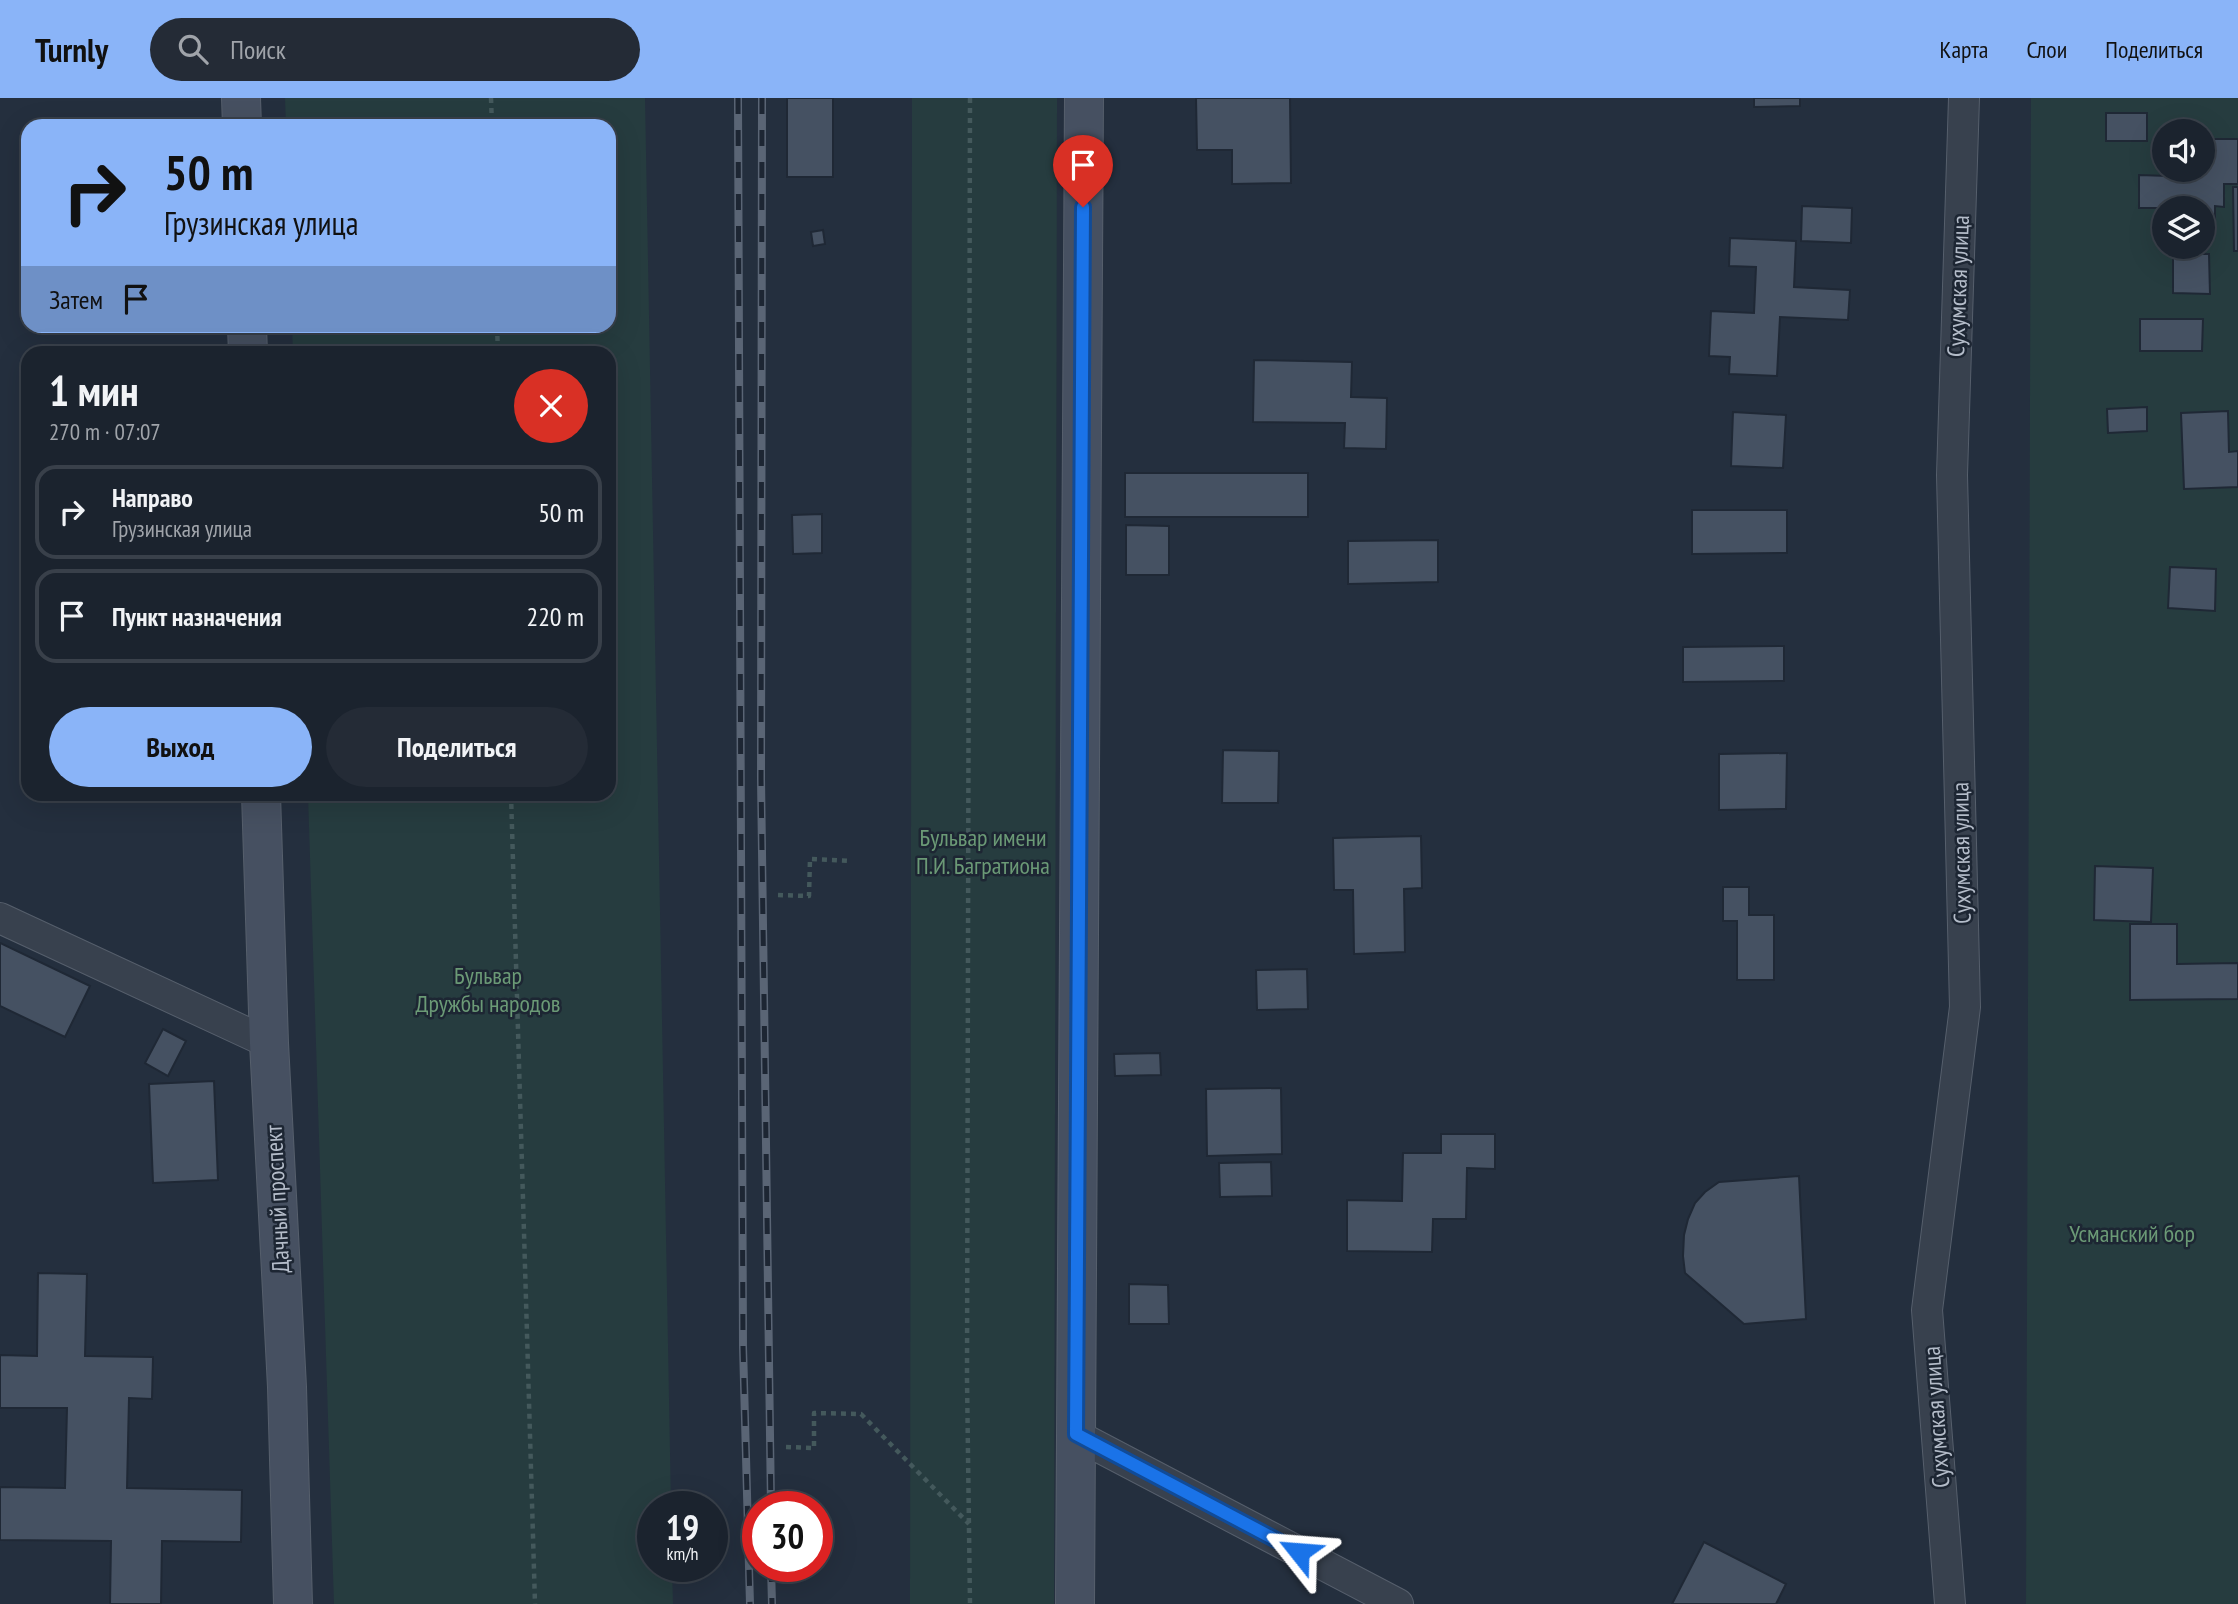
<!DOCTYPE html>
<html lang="ru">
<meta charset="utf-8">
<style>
body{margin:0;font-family:"PT Sans Narrow",sans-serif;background:#242b36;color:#f1f3f6;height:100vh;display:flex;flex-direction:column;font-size:26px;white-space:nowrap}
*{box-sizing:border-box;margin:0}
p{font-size:23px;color:#a0a4aa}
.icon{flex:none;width:38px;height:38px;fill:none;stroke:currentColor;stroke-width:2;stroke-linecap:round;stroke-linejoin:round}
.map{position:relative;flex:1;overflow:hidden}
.panel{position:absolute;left:21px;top:248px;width:595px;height:455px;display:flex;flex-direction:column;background:#1b232e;border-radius:21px;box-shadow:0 7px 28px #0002,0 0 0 2px #39404a}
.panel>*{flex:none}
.guide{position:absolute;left:21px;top:21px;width:595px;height:214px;border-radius:21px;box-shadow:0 7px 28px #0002,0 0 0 2px #39404a;background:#8ab4f8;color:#111;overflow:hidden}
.tools{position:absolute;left:2152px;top:21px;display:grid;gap:14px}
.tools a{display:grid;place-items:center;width:63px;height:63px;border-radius:50%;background:#1b232e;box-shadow:0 7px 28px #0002,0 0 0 2px #39404a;font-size:35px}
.speed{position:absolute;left:637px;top:1393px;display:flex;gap:14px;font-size:35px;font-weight:700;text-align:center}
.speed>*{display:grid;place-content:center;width:91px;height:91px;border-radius:50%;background:#1b232e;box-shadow:0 7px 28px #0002,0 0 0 2px #39404a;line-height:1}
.speed small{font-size:18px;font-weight:400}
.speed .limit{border:10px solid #d22;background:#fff;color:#111}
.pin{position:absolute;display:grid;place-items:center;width:60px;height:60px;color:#fff;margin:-72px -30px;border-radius:50% 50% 50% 0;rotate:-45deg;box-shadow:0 0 7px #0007}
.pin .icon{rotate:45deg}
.me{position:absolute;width:77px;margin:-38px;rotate:298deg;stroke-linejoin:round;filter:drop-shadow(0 0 5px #0008)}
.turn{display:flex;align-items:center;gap:24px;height:147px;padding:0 28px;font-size:32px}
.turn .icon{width:91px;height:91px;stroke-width:2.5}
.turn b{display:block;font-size:49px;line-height:60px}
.then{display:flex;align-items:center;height:66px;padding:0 28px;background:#0003;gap:14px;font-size:26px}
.round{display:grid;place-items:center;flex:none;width:74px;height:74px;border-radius:37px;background:#242b36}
.summary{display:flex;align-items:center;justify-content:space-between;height:119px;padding:0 28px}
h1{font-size:42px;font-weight:700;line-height:52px}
.button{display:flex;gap:14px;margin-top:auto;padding:14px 28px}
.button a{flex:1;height:80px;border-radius:42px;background:#8ab4f8;color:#111;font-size:28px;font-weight:700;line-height:80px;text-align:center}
.button a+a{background:#242b36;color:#f1f3f6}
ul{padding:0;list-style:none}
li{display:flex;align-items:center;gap:21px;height:94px;margin:0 14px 10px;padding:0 14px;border:4px solid #39404a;border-radius:21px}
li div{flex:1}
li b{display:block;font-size:26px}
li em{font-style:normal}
header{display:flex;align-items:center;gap:42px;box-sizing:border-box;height:98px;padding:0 35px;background:#8ab4f8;color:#111}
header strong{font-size:33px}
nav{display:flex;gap:38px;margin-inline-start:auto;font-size:24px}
.search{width:490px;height:63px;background:#242b36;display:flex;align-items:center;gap:18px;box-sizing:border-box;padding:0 24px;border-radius:38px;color:#a0a4aa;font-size:26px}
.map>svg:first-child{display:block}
.green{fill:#263c3f;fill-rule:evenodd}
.building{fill:#455162;stroke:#1f2835;stroke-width:2}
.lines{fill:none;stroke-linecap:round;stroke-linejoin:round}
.street-casing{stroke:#565f6c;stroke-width:32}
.secondary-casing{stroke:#565f6c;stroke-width:40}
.path{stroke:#44595c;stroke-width:4.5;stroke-dasharray:5 5;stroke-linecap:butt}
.street{stroke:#38414e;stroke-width:30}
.secondary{stroke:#465061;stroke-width:38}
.rail-casing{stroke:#5a6575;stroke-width:8}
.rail{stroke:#1d2633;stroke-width:5;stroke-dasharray:16;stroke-linecap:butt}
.route-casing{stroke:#114b97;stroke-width:18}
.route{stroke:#1a73e8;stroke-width:12}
.labels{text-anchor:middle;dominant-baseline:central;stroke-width:5;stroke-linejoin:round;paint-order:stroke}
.street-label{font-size:24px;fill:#b4bcc9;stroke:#1d2633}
.park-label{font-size:24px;fill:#6b9a76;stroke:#1d2633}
</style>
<header>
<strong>Turnly</strong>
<div class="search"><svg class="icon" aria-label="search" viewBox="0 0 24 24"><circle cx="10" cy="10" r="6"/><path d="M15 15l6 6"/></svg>Поиск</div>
<nav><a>Карта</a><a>Слои</a><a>Поделиться</a></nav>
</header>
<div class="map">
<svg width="2238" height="1506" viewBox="0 0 2238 1506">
<rect width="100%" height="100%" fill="#242f3e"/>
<g class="green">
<path d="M285,0H645L671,1409H653V1468H672L673,1506H334L308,697L609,696V256L293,255L292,228H609V28H286Z"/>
<path d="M912,0H1057L1054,1506H910Z"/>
<path d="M2031,0H2238V1506H2026ZM2165,33H2203V72H2165ZM2165,110H2203V149H2165Z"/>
</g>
<g class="building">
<rect x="787" y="0" width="46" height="79"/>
<path d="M1196,0H1290L1291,85L1232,86V52H1197Z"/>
<path d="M1754,0H1800V8L1754,9Z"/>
<rect x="2106" y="15" width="41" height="28"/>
<path d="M2203,41H2238V86H2224V109L2215,108V128L2203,127V110H2139V77L2168,78V72H2203Z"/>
<path d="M2233,89H2238V153H2234Z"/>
<path d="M1802,108L1852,110L1851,145L1801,143Z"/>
<path d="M823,132L825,146L813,148L811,134Z"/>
<path d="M1730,140L1796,143L1794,189L1850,192L1848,222L1780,219L1777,278L1729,276L1730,259L1709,258L1711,213L1754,215L1756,169L1729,168Z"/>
<path d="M2173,156H2209L2210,196L2173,195Z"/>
<path d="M2140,221H2203L2202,253H2140Z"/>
<path d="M1254,262L1352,264L1351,299L1387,300L1386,351L1344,350L1345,325L1253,324Z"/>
<path d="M2147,309V333L2108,335L2107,311Z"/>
<path d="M2228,313L2229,354L2238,353V389L2184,391L2181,315Z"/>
<path d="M1733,314L1786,317L1783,370L1731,368Z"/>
<rect x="1125" y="375" width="183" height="44"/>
<path d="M1692,412H1787V455L1692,456Z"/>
<path d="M822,416V455L793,456L792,417Z"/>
<path d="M1126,427L1169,428V477H1126Z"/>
<path d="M1438,442V484L1348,486V443Z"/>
<path d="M2170,469L2216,471L2215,513L2168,510Z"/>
<path d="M1784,548V583L1683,584V549Z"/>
<path d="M1223,652L1279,653L1278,705H1222Z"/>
<path d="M1787,655L1786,711L1719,712V656Z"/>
<path d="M1421,738L1422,790L1404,791L1405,854L1354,856L1353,792H1334L1333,740Z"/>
<path d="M2095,768L2153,770L2151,824L2094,822Z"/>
<path d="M1723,789H1749V817H1774V882H1737V823H1723Z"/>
<path d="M2130,826H2177V866L2238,865V901L2130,902Z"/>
<path d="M0,845L90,888L65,939L0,908Z"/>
<path d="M1307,871L1308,911L1257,912L1256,872Z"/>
<path d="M163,931L186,943L168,978L145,965Z"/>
<path d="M1160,955L1161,977L1115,978L1114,956Z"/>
<path d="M214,983L218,1082L153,1085L149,986Z"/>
<path d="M1281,990L1282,1056L1207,1058L1206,991Z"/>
<path d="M1441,1036H1495V1071L1467,1070L1466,1121H1433L1432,1154L1347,1153V1102L1402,1103L1403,1055H1441Z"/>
<path d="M1271,1064L1272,1098L1220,1099L1219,1065Z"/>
<path d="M1799,1078L1806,1221L1744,1226L1685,1175L1683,1158L1684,1137L1688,1121L1695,1105L1705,1094L1719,1084Z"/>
<path d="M38,1175L87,1176L85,1258L153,1259L152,1301L129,1300L127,1390L242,1392L241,1444L162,1443L161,1506H110L111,1443L0,1442V1389L65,1390L67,1310H0V1257L37,1258Z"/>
<path d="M1129,1186L1168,1187L1169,1226H1129Z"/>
<path d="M1704,1444L1786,1486L1776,1506H1672Z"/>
</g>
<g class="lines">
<defs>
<g id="street">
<path d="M0,820L269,945"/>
<path d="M1076,1337L1398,1506"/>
<path d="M1950,1506L1927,1212L1965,909L1952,377L1964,0"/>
</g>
<g id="secondary">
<path d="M241,0L242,28"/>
<path d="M247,228L248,256"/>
<path d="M261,696L269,945L287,1289L293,1506"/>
<path d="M1075,1506L1084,0"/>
</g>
</defs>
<use href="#street" class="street-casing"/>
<use href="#secondary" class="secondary-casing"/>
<g class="path">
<path d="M491,0L492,28"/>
<path d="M970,0L967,1281L970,1506"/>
<path d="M497,228L498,256"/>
<path d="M511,696L535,1506"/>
<path d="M778,797L809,798L810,761L850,763"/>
<path d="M786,1349L814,1350V1315L861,1316L969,1426"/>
</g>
<use href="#street" class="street"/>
<use href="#secondary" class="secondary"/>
<defs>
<g id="rail">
<path d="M738,0L743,1248L750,1506"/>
<path d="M762,0L761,681L771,1409"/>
<path d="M771,1468L772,1506"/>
</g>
</defs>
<use href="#rail" class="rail-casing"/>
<use href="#rail" class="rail"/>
</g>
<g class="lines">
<defs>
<path id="route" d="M1083,109L1076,1336L1299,1454"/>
</defs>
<use href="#route" class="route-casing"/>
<use href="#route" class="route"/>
</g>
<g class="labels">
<g class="street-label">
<text transform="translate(1958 188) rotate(-88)">Сухумская улица</text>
<text transform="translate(1961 755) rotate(-91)">Сухумская улица</text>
<text transform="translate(277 1101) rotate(-93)">Дачный проспект</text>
<text transform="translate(1936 1319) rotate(-94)">Сухумская улица</text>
</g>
<g class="park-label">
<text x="983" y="739">Бульвар имени<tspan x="983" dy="28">П.И. Багратиона</tspan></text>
<text x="488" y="877">Бульвар<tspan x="488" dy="28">Дружбы народов</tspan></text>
<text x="2132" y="1135">Усманский бор</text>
</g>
</g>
</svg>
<div class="tools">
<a><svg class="icon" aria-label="sound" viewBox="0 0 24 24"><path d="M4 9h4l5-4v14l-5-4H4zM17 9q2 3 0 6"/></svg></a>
<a><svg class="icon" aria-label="layers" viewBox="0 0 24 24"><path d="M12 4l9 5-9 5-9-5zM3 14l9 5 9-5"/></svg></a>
</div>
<div class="speed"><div>19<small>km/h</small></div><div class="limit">30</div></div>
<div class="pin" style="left:1083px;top:109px;background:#d93025"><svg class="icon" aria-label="arrive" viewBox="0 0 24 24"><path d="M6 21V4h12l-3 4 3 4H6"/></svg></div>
<svg class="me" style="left:1299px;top:1454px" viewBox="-20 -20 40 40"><path d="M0-17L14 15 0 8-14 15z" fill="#1a73e8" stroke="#fff" stroke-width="4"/></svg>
<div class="guide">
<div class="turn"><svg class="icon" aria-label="right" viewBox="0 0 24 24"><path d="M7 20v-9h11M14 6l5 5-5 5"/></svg><div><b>50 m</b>Грузинская улица</div></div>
<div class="then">Затем<svg class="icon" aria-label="arrive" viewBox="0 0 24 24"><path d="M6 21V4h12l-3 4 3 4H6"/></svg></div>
</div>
<section class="panel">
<div class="summary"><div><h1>1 мин</h1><p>270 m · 07:07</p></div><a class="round" style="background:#d93025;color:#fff"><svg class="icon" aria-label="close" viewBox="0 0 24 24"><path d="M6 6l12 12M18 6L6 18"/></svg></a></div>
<ul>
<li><svg class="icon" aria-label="right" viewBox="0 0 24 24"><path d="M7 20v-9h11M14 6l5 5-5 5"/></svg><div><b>Направо</b><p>Грузинская улица</p></div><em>50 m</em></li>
<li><svg class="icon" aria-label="arrive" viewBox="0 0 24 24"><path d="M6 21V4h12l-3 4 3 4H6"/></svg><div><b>Пункт назначения</b></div><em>220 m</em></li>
</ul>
<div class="button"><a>Выход</a><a>Поделиться</a></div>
</section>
</div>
